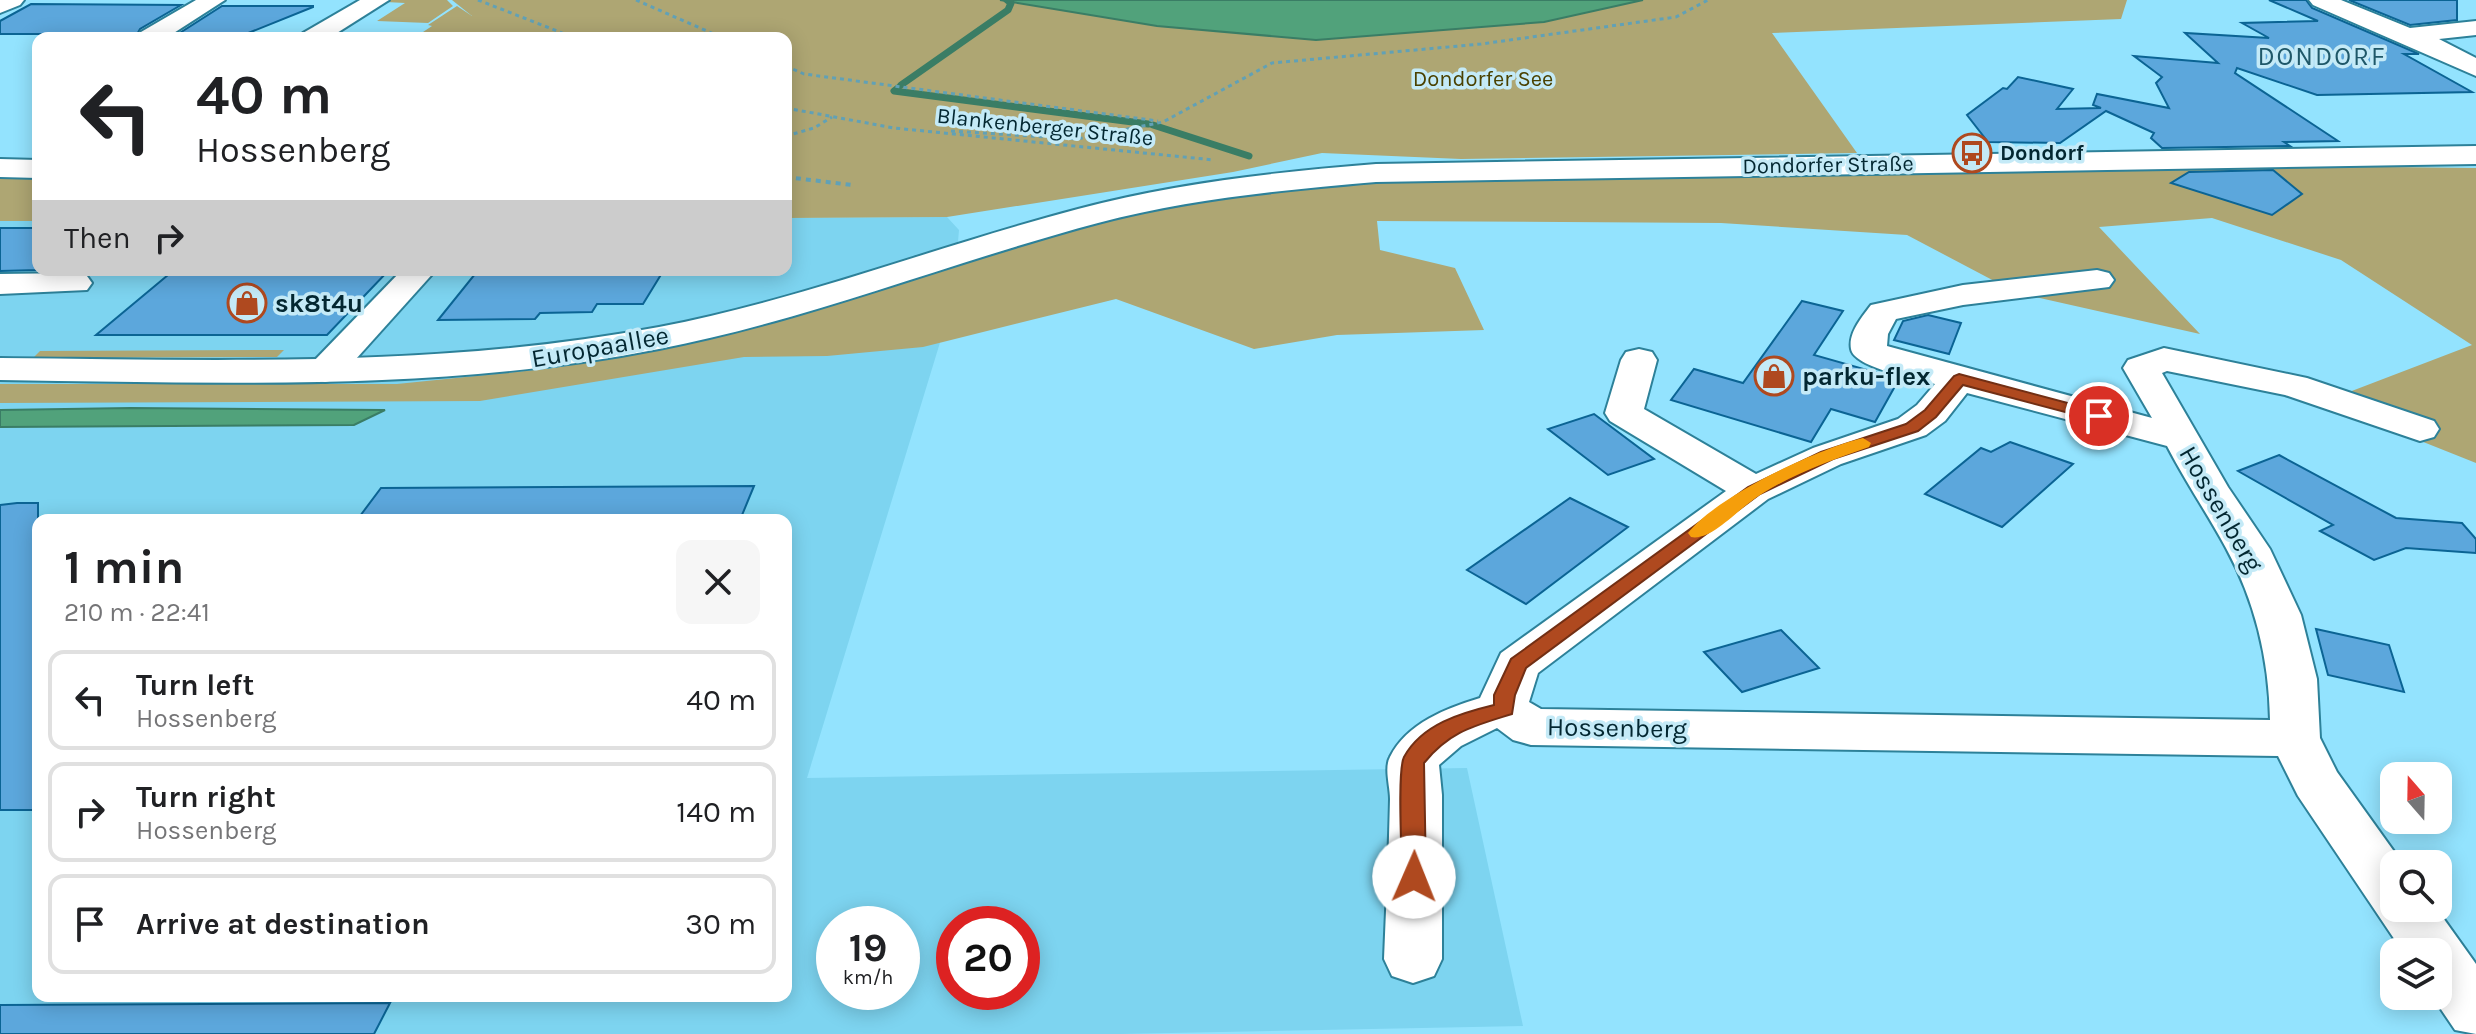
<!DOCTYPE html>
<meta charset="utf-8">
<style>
body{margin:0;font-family:Karla,sans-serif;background:#f6f6f6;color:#202124;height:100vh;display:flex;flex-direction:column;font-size:30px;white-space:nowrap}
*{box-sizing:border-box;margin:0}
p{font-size:26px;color:#757577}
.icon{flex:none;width:44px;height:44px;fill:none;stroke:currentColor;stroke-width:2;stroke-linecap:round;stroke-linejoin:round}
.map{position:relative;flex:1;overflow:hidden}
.details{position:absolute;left:32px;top:514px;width:760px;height:488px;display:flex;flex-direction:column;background:#fff;border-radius:16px;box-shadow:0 4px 20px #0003}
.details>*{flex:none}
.guide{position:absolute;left:32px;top:32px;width:760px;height:244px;border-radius:16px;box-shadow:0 4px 20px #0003;background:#fff;color:#202124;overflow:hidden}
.needle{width:52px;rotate:340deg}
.buttons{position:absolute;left:2380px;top:762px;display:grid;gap:16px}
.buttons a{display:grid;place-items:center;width:72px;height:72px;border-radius:16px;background:#fff;box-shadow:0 4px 20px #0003;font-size:40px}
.speed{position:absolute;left:816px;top:906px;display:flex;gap:16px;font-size:40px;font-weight:700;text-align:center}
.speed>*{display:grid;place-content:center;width:104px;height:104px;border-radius:50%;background:#fff;box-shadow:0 4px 20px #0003;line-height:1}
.speed small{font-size:20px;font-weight:400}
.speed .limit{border:12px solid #d22;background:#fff;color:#111}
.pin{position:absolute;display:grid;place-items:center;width:68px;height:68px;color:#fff;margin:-34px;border:4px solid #fff;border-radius:50%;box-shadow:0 2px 8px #0007}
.me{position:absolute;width:88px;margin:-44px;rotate:1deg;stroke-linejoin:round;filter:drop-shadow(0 0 6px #0008)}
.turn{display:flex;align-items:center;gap:28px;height:168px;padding:0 32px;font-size:36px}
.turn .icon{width:104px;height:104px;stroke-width:2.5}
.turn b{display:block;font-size:56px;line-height:68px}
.then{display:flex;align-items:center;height:76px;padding:0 32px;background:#0003;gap:16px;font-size:30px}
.round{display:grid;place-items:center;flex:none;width:84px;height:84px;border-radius:16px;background:#f6f6f6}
.head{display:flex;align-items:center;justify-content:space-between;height:136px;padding:0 32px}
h1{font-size:48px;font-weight:700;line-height:60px}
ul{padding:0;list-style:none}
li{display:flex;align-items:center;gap:24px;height:100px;margin:0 16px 12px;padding:0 16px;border:4px solid #e0e0e0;border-radius:16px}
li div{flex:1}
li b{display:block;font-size:30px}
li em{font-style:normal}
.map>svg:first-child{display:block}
.built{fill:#7dd4f0;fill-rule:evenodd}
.green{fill:#aea673}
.water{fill:#51a27b;stroke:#3a7d65;stroke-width:2}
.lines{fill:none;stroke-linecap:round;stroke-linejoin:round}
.stream{stroke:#3a7d65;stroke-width:7}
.building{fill:#5ca7dc;stroke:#0b6494;stroke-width:2}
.minor-casing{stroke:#2d8199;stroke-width:4}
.major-casing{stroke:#2d8199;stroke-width:4}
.path-far1{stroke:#61a1b6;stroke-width:3;stroke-dasharray:4 4;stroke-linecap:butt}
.path{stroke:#61a1b6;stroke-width:4;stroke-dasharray:5 5;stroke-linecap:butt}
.minor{fill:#fff;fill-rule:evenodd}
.major{fill:#fff;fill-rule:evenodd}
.route{fill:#af491f;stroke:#722f14;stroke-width:2}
.slow{fill:#f59e0b}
.labels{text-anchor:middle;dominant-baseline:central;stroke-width:7;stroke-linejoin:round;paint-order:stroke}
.far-park-label{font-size:22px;fill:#4a4100;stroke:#c4eaf7}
.far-street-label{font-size:22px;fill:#032731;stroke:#c4eaf7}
.far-poi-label{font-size:22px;font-weight:bold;fill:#032731;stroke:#c4eaf7;text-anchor:start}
.far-quarter-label{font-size:26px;letter-spacing:2px;fill:#1f5869;stroke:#c4eaf7}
.poi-label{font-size:26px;font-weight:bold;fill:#032731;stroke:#c4eaf7;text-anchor:start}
.street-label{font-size:26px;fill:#032731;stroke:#c4eaf7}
</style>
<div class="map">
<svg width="2476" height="1034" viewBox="0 0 2476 1034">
<rect width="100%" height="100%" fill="#93e3fe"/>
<path class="built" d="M947,217L959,230L953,300L807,778L1467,768L1523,1026L1120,1034H0V221H38V270H786V218ZM38,520H786V996H38ZM834,924H902V992H834ZM954,924H1022V992H954Z"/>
<g class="green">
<path d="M389,0H447L453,6L428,23L377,21L405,3L386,2Z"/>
<path d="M452,0H2127L2121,19L1772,33L1857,153L1461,159L1322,153L1233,172L947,217L786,218V38H414L432,26L428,25L457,6L472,16Z"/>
<path d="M2300,166L2476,168V463L2323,402L2472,345L2341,260L2212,218L2099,227L2200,334L2017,293L1907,235L1721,223L1377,221L1380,250L1455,268L1484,330L1337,335L1254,349L1116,299L923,347L827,356L744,357L480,401L0,403V384H397L554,368L624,356L731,332L1076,225L1188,204L1353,182Z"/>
<rect x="0" y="172" width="38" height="49"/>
<path d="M284,350L277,357L33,358L40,351Z"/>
</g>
<g class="water">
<path d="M1000,0H1643L1544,22L1316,40L1157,26Z"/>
<path d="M131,408L385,410L354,425L0,427V410Z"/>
</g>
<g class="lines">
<g class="stream">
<path d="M901,85L1008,10L1011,3L1007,0"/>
<path d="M898,88L894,91L1148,124"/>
<path d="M1153,125L1249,156"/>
</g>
</g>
<g class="building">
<path d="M2269,0H2306L2312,8L2419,54H2404L2472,92L2317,95L2237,68L2235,73L2338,141L2284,142L2290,146L2162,148L2151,138L2154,133L2106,111L2060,143L1988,142L1967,115L2003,88L2007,89L2018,77L2073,89L2057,109L2101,108L2093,105L2097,94L2169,108L2156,83L2162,77L2134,56L2218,63L2185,33L2269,38L2242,23L2318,21Z"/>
<path d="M2349,0H2457V20L2410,25Z"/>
<path d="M31,4L181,5L140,29L135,38H83L91,34H0V21Z"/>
<path d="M222,6H313V7L236,38H172Z"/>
<path d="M2273,170L2302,194L2272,215L2171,183L2189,172Z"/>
<path d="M0,228H38V270L0,271Z"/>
<path d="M174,270H389L327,335H96Z"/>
<path d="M662,273L643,304H597L592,312L540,313L535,319L438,320L475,274Z"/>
<path d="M1802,301L1843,311L1814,355L1899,379L1875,422L1831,409L1811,442L1671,400L1694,369L1743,383Z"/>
<path d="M1928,315L1961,323L1949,354L1894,340L1903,321Z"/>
<path d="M1594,414L1654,459L1608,475L1548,429Z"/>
<path d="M2010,442L2073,464L2002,527L1925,494L1981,448L1991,452Z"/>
<path d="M2279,455L2396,518L2462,523L2476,539V553L2406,548L2374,560L2320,531L2333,525L2238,471Z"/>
<path d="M754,486L740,520H357L381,488Z"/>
<path d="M1570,498L1628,527L1526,604L1467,570Z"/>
<path d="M17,503H38V810H0V505Z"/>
<path d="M2316,629L2389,645L2404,692L2328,675Z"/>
<path d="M1781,630L1819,668L1742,692L1704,652Z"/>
<path d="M390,1003L374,1034H0V1005Z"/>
</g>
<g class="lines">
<defs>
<g id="minor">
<path d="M0,0H24L20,5L0,13Z"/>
<path d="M196,0H225L166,38L138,37L141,32Z"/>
<path d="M360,0H389L329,38H300L303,33Z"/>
<path d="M2309,0H2341L2410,28L2476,21V35L2439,39L2476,58V76L2313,5Z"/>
<path d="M0,159L38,160V178L0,177Z"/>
<path d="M402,270H436L338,379L325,382L312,379L307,371L312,363Z"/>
<path d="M2097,270L2109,273L2114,280L2109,287L1963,305L1896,319L1888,334L1887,346L2152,418L2123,368L2128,360L2164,348L2307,378L2434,421L2439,429L2434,437L2420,441L2285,395L2167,371L2162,373L2228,487L2270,549L2301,615L2317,679L2320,738L2337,772L2403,864H2394V908H2436L2476,964V1034L2455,1030L2432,996H2438V952H2403L2298,796L2278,756L1531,745L1513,740L1497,728L1461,746L1439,765L1442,795V959L1434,976L1413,983L1392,976L1384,959C1386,906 1389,852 1390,799C1390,786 1384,768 1390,757C1407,723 1447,708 1480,698L1501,653L1726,491L1610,421L1605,413L1621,360L1626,352L1639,349L1652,352L1657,360L1644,409L1756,474L1813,448L1898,419L1917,405L1935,384C1918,379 1854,368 1851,349C1848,333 1862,317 1871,305L1963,285ZM1967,393L2167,446C2185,481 2207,513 2226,548C2255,601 2269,659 2270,720L1541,709L1529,702L1538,673L1768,499L1841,464L1926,435L1945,421Z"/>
<path d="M75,273L87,276L92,283L87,290L0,294V274Z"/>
</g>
<path id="major" d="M2476,146V164L1376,182C1283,190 1189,199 1098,223C951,262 809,320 659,349C442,392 220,383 0,380V358C220,360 442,368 659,327C801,300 937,246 1078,209C1175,183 1276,172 1376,164Z"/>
</defs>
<use href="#minor" class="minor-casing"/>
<use href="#major" class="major-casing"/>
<g class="path-far1">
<path d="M478,0L575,38"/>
<path d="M636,0L723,38"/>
<path d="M786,66L804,74L1158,121"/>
<path d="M786,108L894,128L1214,160"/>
<path d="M951,131L1077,139L1163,122L1272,63L1481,44L1676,17L1708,0"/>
<path d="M786,136L814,128L832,117"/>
</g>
<path class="path" d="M786,177L852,185"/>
<use href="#minor" class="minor"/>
<use href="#major" class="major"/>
</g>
<path class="route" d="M1959,374L2105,413L2108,416L2099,421L1963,385L1936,417L1918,431L1833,459L1760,494L1526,668L1515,695L1512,714C1474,726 1450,731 1424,763L1426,877L1423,884L1414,887L1406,884L1402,877C1402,856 1397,771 1404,757C1422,724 1461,713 1494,705V695L1511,659L1748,487L1821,452L1906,424L1925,410L1954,376Z"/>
<path class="slow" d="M1863,438L1871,443L1869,447C1829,461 1783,477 1749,503C1734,514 1709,541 1691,537L1688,533C1717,496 1817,449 1863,438Z"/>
<defs>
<symbol id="bus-ring" viewBox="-11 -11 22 22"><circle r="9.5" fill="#c4eaf7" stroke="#af491f" stroke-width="1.5"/><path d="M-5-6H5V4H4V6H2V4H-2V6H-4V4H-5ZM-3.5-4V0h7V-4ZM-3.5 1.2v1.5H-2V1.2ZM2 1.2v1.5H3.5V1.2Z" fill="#af491f"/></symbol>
<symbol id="shop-ring" viewBox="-11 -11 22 22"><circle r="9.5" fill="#c4eaf7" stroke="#af491f" stroke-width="1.5"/><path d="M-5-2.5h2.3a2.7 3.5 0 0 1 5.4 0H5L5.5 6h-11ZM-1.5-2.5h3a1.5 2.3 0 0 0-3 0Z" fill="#af491f"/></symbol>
</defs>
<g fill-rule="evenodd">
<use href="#bus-ring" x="1950" y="131" width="44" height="44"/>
<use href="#shop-ring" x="225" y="281" width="44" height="44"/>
<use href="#shop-ring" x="1752" y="354" width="44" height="44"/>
</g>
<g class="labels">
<g class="far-park-label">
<text x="1483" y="79">Dondorfer See</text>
</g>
<g class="far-street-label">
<text transform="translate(1045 127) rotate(6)">Blankenberger Straße</text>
<text transform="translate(1828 165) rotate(-1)">Dondorfer Straße</text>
</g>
<g class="far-poi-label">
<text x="2000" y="153">Dondorf</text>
</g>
<g class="far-quarter-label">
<text x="2322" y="56">DONDORF</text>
</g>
<g class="poi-label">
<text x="275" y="303">sk8t4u</text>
<text x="1802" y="376">parku-flex</text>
</g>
<g class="street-label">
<text transform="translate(600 347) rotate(-10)">Europaallee</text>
<text transform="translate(2221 509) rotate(60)">Hossenberg</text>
<text transform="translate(1617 728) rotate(1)">Hossenberg</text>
</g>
</g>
</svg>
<div class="buttons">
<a><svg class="needle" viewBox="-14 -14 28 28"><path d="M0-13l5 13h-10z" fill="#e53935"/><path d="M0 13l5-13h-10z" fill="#757577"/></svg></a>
<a><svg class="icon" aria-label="search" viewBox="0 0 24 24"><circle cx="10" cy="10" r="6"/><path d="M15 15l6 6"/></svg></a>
<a><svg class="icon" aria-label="layers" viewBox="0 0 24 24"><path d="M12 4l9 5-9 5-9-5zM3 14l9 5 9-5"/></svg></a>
</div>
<div class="speed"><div>19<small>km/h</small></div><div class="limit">20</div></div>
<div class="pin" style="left:2099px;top:416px;background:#d93025"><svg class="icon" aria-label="arrive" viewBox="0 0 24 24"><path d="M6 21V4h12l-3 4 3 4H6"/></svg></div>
<svg class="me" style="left:1414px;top:877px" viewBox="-20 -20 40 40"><circle r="19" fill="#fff"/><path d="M0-13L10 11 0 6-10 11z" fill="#af491f"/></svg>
<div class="guide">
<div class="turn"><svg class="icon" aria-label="left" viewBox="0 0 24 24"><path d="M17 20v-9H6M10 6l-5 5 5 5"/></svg><div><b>40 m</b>Hossenberg</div></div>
<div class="then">Then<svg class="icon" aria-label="right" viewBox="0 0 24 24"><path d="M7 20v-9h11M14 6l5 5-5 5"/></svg></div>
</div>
<section class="details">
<div class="head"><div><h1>1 min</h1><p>210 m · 22:41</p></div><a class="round"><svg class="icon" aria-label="close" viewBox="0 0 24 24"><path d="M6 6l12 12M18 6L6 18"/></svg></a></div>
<ul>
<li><svg class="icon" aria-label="left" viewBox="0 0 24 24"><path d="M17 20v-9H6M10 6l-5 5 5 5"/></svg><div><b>Turn left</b><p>Hossenberg</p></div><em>40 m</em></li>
<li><svg class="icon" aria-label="right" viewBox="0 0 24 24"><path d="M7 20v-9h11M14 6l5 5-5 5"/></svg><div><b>Turn right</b><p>Hossenberg</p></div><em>140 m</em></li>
<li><svg class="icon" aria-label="arrive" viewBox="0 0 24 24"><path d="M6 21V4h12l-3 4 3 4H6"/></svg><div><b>Arrive at destination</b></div><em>30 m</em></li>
</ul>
</section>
</div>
